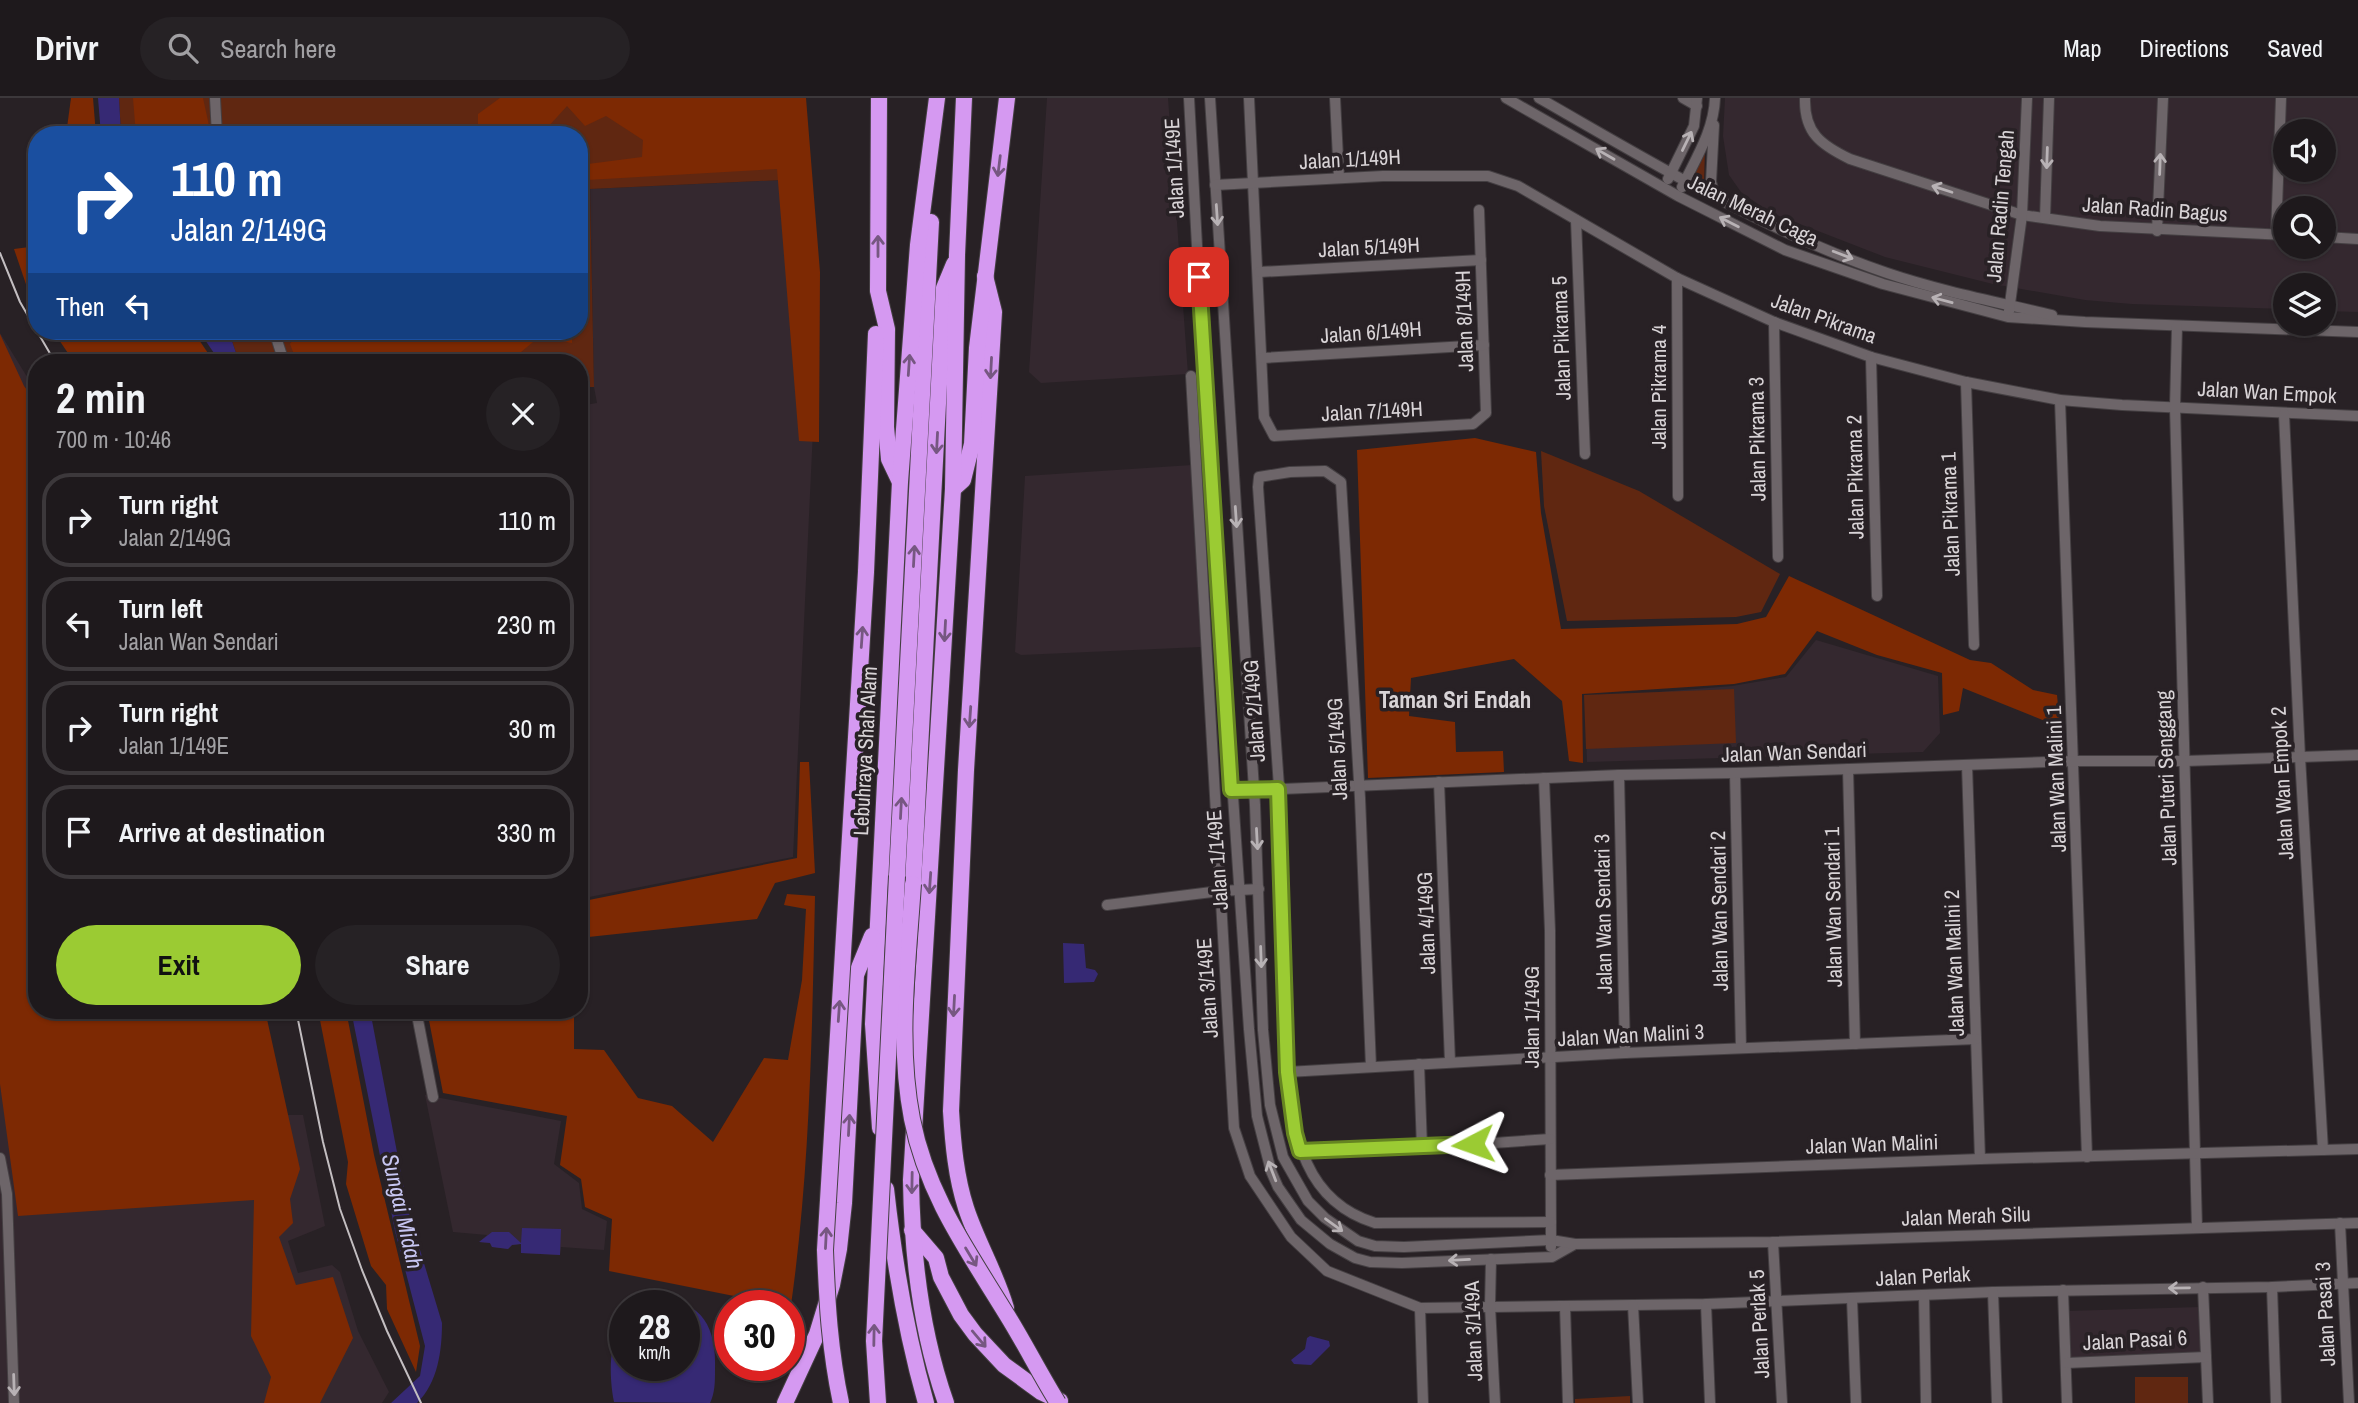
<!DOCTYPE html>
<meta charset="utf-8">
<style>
body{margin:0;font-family:"Archivo Narrow",sans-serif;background:#262225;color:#f1f3f6;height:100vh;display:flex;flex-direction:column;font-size:26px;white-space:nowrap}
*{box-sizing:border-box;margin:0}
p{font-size:23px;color:#a1a0a3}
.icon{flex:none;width:38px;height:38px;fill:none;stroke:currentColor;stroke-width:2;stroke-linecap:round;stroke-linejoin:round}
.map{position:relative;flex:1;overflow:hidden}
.panel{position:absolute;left:28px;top:256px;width:560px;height:665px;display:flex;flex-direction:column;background:#1e191c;border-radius:28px;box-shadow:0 2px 5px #0004,0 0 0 2px #3c383b}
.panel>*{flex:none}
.hud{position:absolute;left:28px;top:28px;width:560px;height:214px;border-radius:28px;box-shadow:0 2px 5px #0004,0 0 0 2px #3c383b;background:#1a4fa0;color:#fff;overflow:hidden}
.fabs{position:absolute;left:2273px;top:21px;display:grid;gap:14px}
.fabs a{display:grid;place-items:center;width:63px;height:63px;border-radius:50%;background:#1e191c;box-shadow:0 2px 5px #0004,0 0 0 2px #3c383b;font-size:35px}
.speed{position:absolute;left:609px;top:1192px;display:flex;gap:14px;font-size:35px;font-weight:700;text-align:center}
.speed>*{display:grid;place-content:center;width:91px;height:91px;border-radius:50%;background:#1e191c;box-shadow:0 2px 5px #0004,0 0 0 2px #3c383b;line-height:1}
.speed small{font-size:18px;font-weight:400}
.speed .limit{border:10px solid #d22;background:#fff;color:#111}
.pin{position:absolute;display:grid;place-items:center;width:60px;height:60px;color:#fff;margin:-30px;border-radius:14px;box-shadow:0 4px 10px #0006}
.me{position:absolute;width:77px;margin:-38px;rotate:266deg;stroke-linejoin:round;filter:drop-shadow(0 0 5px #0008)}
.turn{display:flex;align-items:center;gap:24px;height:147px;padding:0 28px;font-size:32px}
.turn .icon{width:91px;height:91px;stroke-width:2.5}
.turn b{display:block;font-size:49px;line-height:60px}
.then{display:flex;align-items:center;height:66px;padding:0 28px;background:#0003;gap:14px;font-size:26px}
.round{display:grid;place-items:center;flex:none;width:74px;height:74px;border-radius:37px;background:#262225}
.head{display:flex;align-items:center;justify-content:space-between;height:119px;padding:0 28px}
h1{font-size:42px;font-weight:700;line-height:52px}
.action{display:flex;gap:14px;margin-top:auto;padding:14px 28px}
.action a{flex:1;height:80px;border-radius:42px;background:#9bcb33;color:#111;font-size:28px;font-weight:700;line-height:80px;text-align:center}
.action a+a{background:#262225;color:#f1f3f6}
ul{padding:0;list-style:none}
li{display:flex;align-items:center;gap:21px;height:94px;margin:0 14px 10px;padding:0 14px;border:4px solid #3c383b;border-radius:28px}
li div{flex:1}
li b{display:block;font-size:26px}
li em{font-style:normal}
header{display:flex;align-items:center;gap:42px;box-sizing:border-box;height:98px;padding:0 35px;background:#1e191c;border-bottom:2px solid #3c383b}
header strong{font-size:33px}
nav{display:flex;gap:38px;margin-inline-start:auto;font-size:24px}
.search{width:490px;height:63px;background:#262225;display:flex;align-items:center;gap:18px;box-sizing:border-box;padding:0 24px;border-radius:38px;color:#a1a0a3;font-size:26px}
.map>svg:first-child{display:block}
.built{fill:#34282f;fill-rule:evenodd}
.green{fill:#602711}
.forest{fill:#7d2903}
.water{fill:#362974}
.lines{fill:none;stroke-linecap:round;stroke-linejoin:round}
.minor-casing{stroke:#443f42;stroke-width:12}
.highway-casing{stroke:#443f42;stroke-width:18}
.minor{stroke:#6d6569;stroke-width:10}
.highway{stroke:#d599f1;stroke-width:16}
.tram{stroke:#c3bec1;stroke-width:2}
.highway-bridge-casing{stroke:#443f42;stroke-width:18;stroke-linecap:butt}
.highway-bridge{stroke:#d599f1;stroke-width:16}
.oneway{stroke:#b8b2b5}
.oneway2{stroke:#765781}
.route-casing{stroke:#658421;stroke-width:18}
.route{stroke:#9bcb33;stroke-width:12}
.labels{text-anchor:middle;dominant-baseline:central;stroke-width:7;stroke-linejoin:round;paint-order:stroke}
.street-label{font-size:21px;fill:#d8d3d6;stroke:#282125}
.neighbourhood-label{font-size:23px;font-weight:bold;fill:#d8d3d6;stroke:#282125}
.water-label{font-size:23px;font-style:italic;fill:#c7c6f2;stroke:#282125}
</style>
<header>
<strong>Drivr</strong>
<div class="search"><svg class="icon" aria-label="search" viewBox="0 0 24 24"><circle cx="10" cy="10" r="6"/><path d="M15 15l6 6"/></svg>Search here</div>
<nav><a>Map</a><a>Directions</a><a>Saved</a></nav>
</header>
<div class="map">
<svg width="2358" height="1305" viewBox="0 0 2358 1305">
<rect width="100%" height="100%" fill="#282125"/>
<g class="built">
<path d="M1047,0H1168L1188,276L1041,285L1029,274Z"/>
<path d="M1725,0H2358V214L2324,213V187H2286L2285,211L2132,206L2085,202L1993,186L1885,159L1769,114L1741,94L1729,77L1723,38ZM2286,33H2324V72H2286ZM2286,110H2324V149H2286Z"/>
<path d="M804,81L814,311L793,759L579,801V308L597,305L594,289L590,91Z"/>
<path d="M0,235L37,295V912L284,1017H303L325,1128L288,1143L298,1175L332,1167L340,1174L358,1233L389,1294L382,1305H0Z"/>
<path d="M1192,367L1201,549L1021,557L1015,554L1025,378Z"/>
<path d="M1816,542L1938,578L1940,635L1923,654L1587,664L1585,600L1732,588L1786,579Z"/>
<path d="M425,997L561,1023L554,1066L579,1085L582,1111L607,1123L604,1152L561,1149L560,1157L521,1155V1146L512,1147L508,1151L492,1149L490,1145L479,1144L487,1137L453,1134Z"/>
<path d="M2200,1209L2202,1255L2070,1261L2067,1213Z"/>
</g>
<g class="green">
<path d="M119,0H801L804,81L590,91L594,289H579V264H239L232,243L224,233H579V37H121Z"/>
<path d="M1705,46L1704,89L1688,81Z"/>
<path d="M1541,353L1639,393L1780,476L1761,514L1736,519L1567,523L1544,408Z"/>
<path d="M1734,591L1736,645L1586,651L1584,597Z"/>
<rect x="2135" y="1279" width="53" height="26"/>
<path d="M1630,1298V1305H1575V1301Z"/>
</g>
<g class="forest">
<path d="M71,0H93L96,37H66Z"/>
<path d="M133,0H203L211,37H136Z"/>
<path d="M500,0H806L820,174L819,344L799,343L777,71L587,82L588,66L642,59L643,42L606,18L585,28L567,8L548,29L547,37H478V16Z"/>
<path d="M37,148V210L31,201L14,151Z"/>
<path d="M53,233H193L214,264H74Z"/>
<path d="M298,233H572V245L539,239L509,264H297L290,246Z"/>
<path d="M0,236L24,288L37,305V912H265L300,1071L290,1101L293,1125L279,1139L296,1187L333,1179L353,1240L320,1305H264L271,1279L251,1238L254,1102L18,1118L0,986Z"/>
<path d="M1475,340L1536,354L1541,415L1561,531L1737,526L1766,519L1789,478L1970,562L1991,565L2033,592L2057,597L2060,629L1963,590L1959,613L1943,617L1942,575L1877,557L1817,533L1785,576L1734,586L1582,596L1583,665L1569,663L1562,603L1514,561L1411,580L1409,618L1455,624L1456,654L1503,653L1504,674L1368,680L1357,352Z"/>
<path d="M800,664H809L815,775L775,785L757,821L579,840V804L797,760Z"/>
<path d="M787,796L815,798C812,937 810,1077 790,1214L789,1208L767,1207L734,1198L609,1173L612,1121L585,1109L581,1081L560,1067L567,1018L443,995L427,912H574V951L604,952L638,1000L672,1008L713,1044L764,960L788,962L802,882L806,811L784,807Z"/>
<path d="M318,912H346L374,1057L420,1248L416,1274L387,1211L386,1187L371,1168L346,1086L348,1064Z"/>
</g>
<g class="water">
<path d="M98,0H119L121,37H101Z"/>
<path d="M199,233H224L232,243L239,264H220Z"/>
<path d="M1063,845L1084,846L1086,870L1095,872L1098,876L1094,884L1064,885Z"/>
<path d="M351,912H370L408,1112L442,1225C442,1252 438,1285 417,1305H391L420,1278L425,1248L395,1133Z"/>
<path d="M522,1130L561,1131L560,1157L521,1155V1146L512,1147L508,1151L492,1149L490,1145L479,1144L492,1134H509L521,1145Z"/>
<path d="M653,1202C701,1199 717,1229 715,1272C715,1284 715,1295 710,1305L614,1304C609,1278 608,1241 625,1219V1267H684V1208L638,1207Z"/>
<path d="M1310,1238L1329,1243L1330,1248L1311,1267L1294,1266L1291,1262L1305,1251L1307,1240Z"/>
</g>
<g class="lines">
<defs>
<g id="minor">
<path d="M215,0L217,37"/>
<path d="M1189,0L1204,277L1249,931L1257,1018L1271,1073L1278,1089L1301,1122L1330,1146L1355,1160L1370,1164L1402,1165L1552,1159L1575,1146"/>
<path d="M1210,0L1255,707L1263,932L1270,1007L1283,1059L1308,1103L1325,1120L1358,1143L1375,1148L1404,1149L1551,1142L1575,1146L1773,1144L2358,1125"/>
<path d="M1249,0L1264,319L1274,338L1473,326L1486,315L1479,112"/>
<path d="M1335,0L1339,80"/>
<path d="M1506,0L1678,98L1785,152L1883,186L2008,219L2085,224L2358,234"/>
<path d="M1539,0C1651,64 1764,133 1887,175C1940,193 1997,204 2052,217"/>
<path d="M1683,0L1697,8"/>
<path d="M1805,0C1804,35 1821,47 1850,61L2022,117L2100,128L2286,137"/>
<path d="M1714,27L1711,84L1715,98"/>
<path d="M1668,81L1694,28L1697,0"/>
<path d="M1215,87L1383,78H1488L1518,88L1677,180L1774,224L1871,259L1966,284L2060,302L2122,307L2358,318"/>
<path d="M1682,89C1696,60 1714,32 1715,0"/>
<path d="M2045,120L2049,0"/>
<path d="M1576,122L1585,356"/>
<path d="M2157,133L2163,0"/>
<path d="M2276,137L2281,0"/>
<path d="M2324,139L2358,141"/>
<path d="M1259,174L1481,162"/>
<path d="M1677,180L1678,398"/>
<path d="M2009,213L2022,117L2027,0"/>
<path d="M1774,224L1778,459"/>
<path d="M2177,228L2175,309L2197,1130"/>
<path d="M274,233L284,264"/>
<path d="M1871,259L1877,498"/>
<path d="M1262,260L1484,247"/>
<path d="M1191,278L1234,1030L1250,1078L1291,1139L1327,1173L1420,1210L1706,1206L1993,1194L2272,1189L2358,1185"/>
<path d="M1966,284L1974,547"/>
<path d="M2060,302L2087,1059"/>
<path d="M2284,316L2300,659L2323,1052"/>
<path d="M1967,667L1980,1061"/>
<path d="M1848,671L1855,946"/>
<path d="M1735,675L1741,950"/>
<path d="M1619,677L1625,955"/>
<path d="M1544,680L1550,833L1551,1149"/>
<path d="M1439,684L1450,964"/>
<path d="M1231,693L1619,677L1735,675L2075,663H2185L2358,657"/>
<path d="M1107,807L1220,793L1259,791"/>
<path d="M416,912L433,999"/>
<path d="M1419,966L1422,1050"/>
<path d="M1371,969L1360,700L1341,384L1325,373L1290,374L1259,379L1258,389L1280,703L1287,974C1294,1038 1304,1103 1375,1125L1551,1124"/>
<path d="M1287,974L1625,955L1976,941"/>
<path d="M1300,1053L1422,1050L1550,1041"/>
<path d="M0,1060L7,1096L14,1305"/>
<path d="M1550,1077L1980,1061L2358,1051"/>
<path d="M2340,1125L2349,1305"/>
<path d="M1773,1144L1782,1305"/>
<path d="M1491,1161L1490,1208L1495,1305"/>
<path d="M2203,1189L2208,1305"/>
<path d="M2272,1189L2276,1305"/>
<path d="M2063,1192L2067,1305"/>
<path d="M1993,1194L1997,1305"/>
<path d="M1924,1197L1926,1305"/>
<path d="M1852,1201L1856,1305"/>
<path d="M1706,1206L1710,1305"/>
<path d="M1633,1207L1638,1305"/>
<path d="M1565,1208L1568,1305"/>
<path d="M1420,1210L1423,1305"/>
<path d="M2066,1265L2206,1259"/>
</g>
<g id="highway">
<path d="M879,0L878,193L887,231L886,329L889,361L899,382"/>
<path d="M985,178L994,214L966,672L951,1013C953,1046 956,1079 966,1110C977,1144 996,1175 1006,1210"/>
<path d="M953,391L963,382L972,346L977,250L1007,0"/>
<path d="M866,474L876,236"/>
<path d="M897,778L931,124"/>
<path d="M913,786L944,190L954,166"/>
<path d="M880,1030L873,926L900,384L918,147L937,0"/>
<path d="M886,1091C894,1163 906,1235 926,1305"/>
<path d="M912,1132L936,1160L941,1179L961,1217L975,1236L1004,1267L1041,1294L1060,1303"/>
<path d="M785,1305L817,1236L832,1187L839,1151L844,1105L856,877L872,838"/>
<path d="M946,1305C921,1234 912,1157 911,1082L953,391L957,157L964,0"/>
</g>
</defs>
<use href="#minor" class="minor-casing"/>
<use href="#highway" class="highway-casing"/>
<use href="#minor" class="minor"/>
<use href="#highway" class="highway"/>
<g class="tram">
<path d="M0,155L20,204L55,264"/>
<path d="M296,912L323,1044L340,1111L362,1172L387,1233L421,1305"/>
</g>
<defs>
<g id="highway-bridge">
<path d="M913,786C908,863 897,945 912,1021C927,1097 968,1153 1007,1217C1025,1246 1040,1276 1058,1305"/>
<path d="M841,1305C830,1254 827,1204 825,1152L866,474"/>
<path d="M878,1305L874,1243L897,778"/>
</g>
</defs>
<use href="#highway-bridge" class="highway-bridge-casing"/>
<use href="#highway-bridge" class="highway-bridge"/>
</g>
<defs><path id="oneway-shaft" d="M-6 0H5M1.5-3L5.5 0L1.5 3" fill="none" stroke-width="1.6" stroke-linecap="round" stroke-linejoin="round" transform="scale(1.75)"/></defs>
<g class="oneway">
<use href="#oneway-shaft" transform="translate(1687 43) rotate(-64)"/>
<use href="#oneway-shaft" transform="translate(1605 56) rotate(-150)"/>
<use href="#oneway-shaft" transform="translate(2047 60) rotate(92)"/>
<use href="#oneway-shaft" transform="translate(2160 66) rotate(-88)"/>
<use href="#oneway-shaft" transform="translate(1942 91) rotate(-162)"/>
<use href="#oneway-shaft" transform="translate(1217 117) rotate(86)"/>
<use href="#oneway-shaft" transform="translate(1729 124) rotate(-153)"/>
<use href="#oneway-shaft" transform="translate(1843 157) rotate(21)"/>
<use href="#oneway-shaft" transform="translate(1942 202) rotate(-165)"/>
<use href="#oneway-shaft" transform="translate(1236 419) rotate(86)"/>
<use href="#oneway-shaft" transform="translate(1257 741) rotate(87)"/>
<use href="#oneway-shaft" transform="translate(1261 859) rotate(88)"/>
<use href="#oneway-shaft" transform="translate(1272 1073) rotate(-111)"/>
<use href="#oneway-shaft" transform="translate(1334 1127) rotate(36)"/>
<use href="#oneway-shaft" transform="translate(1459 1162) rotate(177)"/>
<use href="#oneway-shaft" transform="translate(2179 1190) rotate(179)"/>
<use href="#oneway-shaft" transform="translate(14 1287) rotate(88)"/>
</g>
<g class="oneway2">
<use href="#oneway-shaft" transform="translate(999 68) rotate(97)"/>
<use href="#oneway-shaft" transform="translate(878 148) rotate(-90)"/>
<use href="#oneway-shaft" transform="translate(909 267) rotate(-86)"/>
<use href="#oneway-shaft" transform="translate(991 270) rotate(93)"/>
<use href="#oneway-shaft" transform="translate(937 345) rotate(93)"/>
<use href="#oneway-shaft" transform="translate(914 458) rotate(-87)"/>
<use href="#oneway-shaft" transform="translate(945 533) rotate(93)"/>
<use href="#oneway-shaft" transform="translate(862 539) rotate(-86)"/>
<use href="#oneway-shaft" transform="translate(970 619) rotate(94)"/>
<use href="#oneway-shaft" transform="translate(901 710) rotate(-87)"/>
<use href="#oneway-shaft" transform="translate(930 785) rotate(94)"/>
<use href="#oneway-shaft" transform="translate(954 908) rotate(93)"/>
<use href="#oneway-shaft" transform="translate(839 913) rotate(-86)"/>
<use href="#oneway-shaft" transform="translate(849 1027) rotate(-87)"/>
<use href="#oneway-shaft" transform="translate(912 1085) rotate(91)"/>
<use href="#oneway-shaft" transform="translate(826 1140) rotate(-87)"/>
<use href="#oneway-shaft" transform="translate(971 1159) rotate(59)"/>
<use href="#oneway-shaft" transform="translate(874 1237) rotate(-89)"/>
<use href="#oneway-shaft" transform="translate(979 1241) rotate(50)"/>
</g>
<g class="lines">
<defs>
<path id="route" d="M1199,179L1231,692L1278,691L1287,974L1295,1035L1300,1053L1473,1046"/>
</defs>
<use href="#route" class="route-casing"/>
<use href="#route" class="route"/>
</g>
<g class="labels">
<g class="street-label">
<text transform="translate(1350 61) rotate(-3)">Jalan 1/149H</text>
<text transform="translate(1174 70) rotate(-93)">Jalan 1/149E</text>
<text transform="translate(2000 108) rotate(-85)">Jalan Radin Tengah</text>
<text transform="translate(2155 111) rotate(4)">Jalan Radin Bagus</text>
<text transform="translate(1753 112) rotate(25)">Jalan Merah Caga</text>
<text transform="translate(1369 149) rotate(-3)">Jalan 5/149H</text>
<text transform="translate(1824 220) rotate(20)">Jalan Pikrama</text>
<text transform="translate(1464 223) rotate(-92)">Jalan 8/149H</text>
<text transform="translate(1371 234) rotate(-4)">Jalan 6/149H</text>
<text transform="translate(1561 240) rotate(-92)">Jalan Pikrama 5</text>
<text transform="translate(1658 289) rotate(-90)">Jalan Pikrama 4</text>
<text transform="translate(2267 294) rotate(3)">Jalan Wan Empok</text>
<text transform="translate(1372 313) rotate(-3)">Jalan 7/149H</text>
<text transform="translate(1757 341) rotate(-91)">Jalan Pikrama 3</text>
<text transform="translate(1855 379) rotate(-91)">Jalan Pikrama 2</text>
<text transform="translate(1950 416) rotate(-92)">Jalan Pikrama 1</text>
<text transform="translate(1254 613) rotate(-94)">Jalan 2/149G</text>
<text transform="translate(1337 651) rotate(-93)">Jalan 5/149G</text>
<text transform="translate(865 653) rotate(-87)">Lebuhraya Shah Alam</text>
<text transform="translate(1794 654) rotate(-2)">Jalan Wan Sendari</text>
<text transform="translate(2166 680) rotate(-92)">Jalan Puteri Senggang</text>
<text transform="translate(2056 681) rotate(-92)">Jalan Wan Malini 1</text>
<text transform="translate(2282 685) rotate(-93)">Jalan Wan Empok 2</text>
<text transform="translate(1217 762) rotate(-94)">Jalan 1/149E</text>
<text transform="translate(1833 809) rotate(-91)">Jalan Wan Sendari 1</text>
<text transform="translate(1719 813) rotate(-91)">Jalan Wan Sendari 2</text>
<text transform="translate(1603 816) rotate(-91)">Jalan Wan Sendari 3</text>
<text transform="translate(1426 825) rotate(-92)">Jalan 4/149G</text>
<text transform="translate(1954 865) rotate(-92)">Jalan Wan Malini 2</text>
<text transform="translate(1207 890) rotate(-94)">Jalan 3/149E</text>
<text transform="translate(1531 919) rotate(-90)">Jalan 1/149G</text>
<text transform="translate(1631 937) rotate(-3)">Jalan Wan Malini 3</text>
<text transform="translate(1872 1046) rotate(-2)">Jalan Wan Malini</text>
<text transform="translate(1966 1118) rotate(-2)">Jalan Merah Silu</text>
<text transform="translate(1923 1178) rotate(-3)">Jalan Perlak</text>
<text transform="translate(2325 1216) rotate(-93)">Jalan Pasai 3</text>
<text transform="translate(1759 1226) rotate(-93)">Jalan Perlak 5</text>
<text transform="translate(1473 1233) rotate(-92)">Jalan 3/149A</text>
<text transform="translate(2135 1242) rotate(-3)">Jalan Pasai 6</text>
</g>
<g class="neighbourhood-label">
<text x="1455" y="601">Taman Sri Endah</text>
</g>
<g class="water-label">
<text transform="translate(403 1113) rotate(77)">Sungai Midah</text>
</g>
</g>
</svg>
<div class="fabs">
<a><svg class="icon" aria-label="sound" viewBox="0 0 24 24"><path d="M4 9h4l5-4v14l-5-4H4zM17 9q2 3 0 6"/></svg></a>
<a><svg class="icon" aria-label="search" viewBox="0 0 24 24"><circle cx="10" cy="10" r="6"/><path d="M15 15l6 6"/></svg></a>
<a><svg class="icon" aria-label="layers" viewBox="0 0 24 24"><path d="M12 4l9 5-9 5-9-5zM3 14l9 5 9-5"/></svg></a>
</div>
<div class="speed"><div>28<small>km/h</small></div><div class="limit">30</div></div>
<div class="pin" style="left:1199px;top:179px;background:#d93025"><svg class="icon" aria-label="arrive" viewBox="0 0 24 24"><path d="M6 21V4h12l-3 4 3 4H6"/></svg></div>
<svg class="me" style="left:1473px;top:1046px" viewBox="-20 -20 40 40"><path d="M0-17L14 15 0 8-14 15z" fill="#9bcb33" stroke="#fff" stroke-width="4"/></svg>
<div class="hud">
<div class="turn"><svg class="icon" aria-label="right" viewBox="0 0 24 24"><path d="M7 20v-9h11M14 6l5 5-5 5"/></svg><div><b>110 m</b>Jalan 2/149G</div></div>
<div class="then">Then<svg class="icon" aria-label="left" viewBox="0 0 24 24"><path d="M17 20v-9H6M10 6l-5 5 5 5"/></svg></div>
</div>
<section class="panel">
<div class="head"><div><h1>2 min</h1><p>700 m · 10:46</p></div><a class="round"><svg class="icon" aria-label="close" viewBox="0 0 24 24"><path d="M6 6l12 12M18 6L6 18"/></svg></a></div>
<ul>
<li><svg class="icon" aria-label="right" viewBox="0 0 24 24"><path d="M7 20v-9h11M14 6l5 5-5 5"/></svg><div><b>Turn right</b><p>Jalan 2/149G</p></div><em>110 m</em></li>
<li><svg class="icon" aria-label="left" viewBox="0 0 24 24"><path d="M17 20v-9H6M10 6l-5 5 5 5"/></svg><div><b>Turn left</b><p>Jalan Wan Sendari</p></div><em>230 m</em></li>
<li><svg class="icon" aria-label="right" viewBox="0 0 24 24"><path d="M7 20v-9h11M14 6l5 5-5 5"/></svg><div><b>Turn right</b><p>Jalan 1/149E</p></div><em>30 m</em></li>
<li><svg class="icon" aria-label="arrive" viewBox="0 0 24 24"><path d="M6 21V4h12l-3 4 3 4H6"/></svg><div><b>Arrive at destination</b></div><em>330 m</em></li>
</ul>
<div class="action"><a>Exit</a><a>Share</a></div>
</section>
</div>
